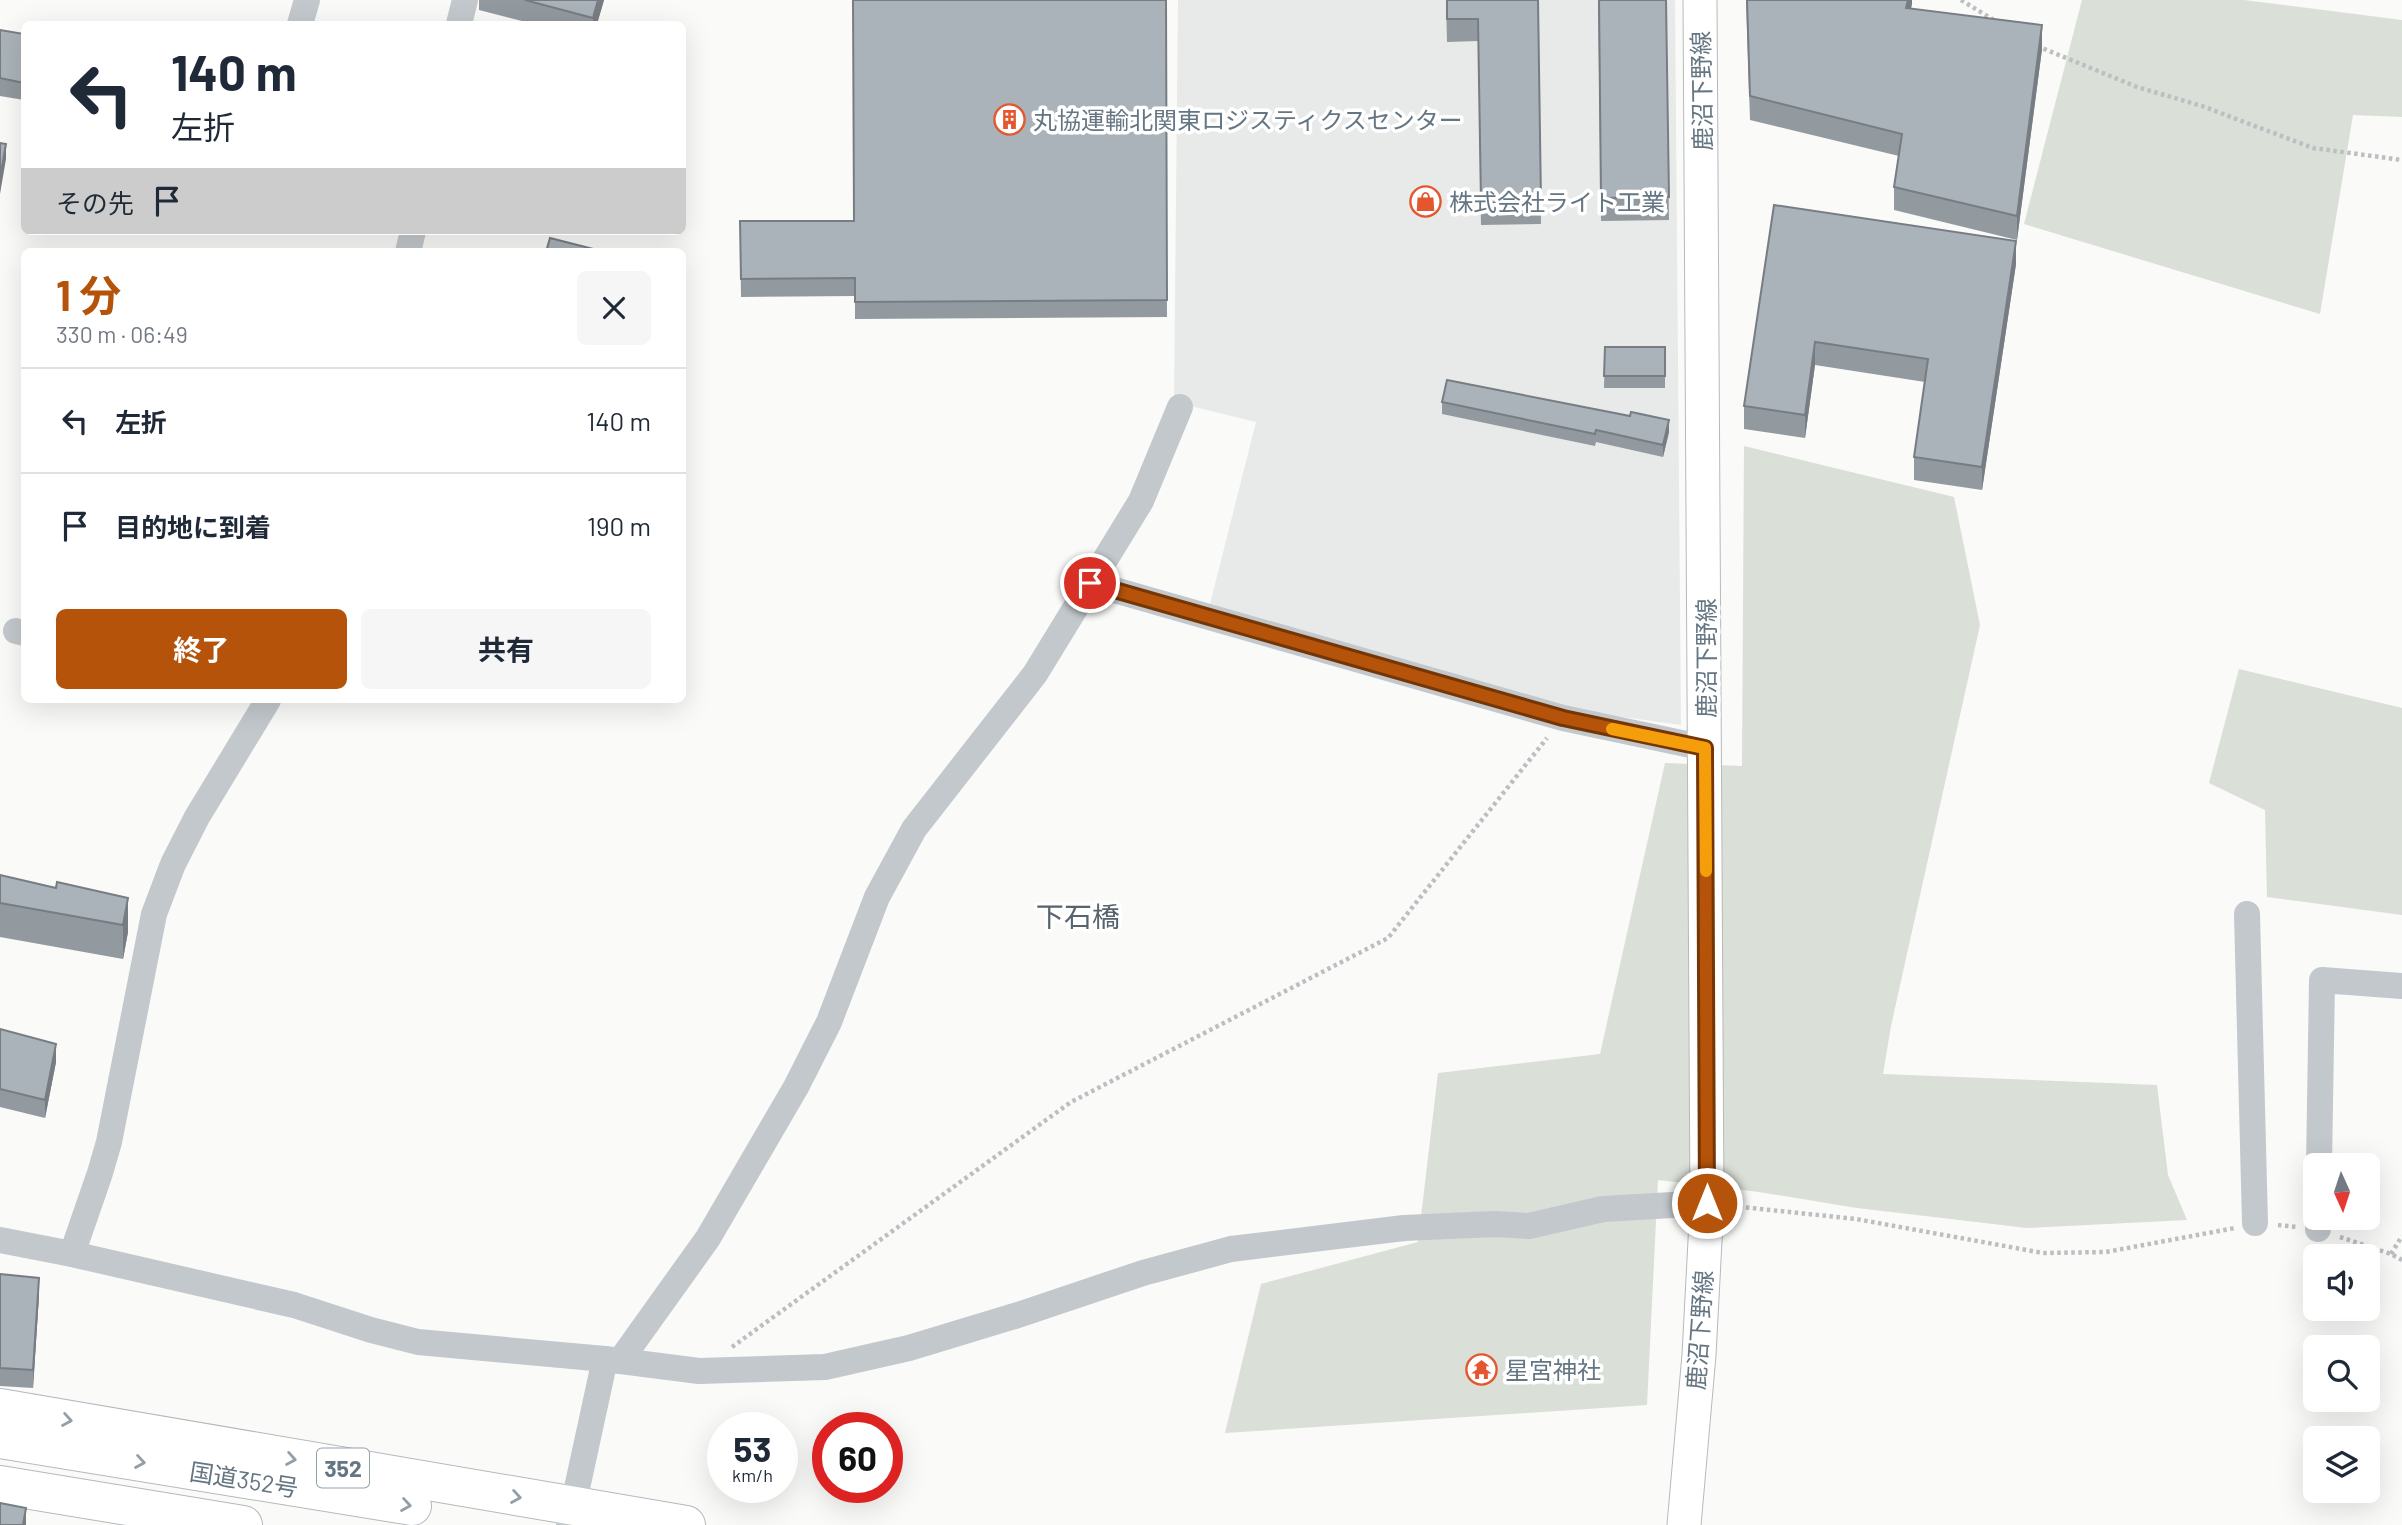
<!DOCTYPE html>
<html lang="ja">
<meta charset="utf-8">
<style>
body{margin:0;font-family:Barlow,"Noto Sans JP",sans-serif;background:#f6f6f7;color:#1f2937;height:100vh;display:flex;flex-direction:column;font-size:26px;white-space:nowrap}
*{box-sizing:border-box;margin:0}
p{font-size:23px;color:#747a83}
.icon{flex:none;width:38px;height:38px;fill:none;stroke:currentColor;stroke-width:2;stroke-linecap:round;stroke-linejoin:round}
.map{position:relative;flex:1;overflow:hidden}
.sheet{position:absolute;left:21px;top:248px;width:665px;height:455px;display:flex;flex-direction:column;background:#fff;border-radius:10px;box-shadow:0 7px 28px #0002}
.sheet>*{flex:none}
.top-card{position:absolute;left:21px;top:21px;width:665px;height:214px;border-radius:10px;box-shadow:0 7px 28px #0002;background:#fff;color:#1f2937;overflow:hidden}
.needle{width:46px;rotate:177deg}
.fabs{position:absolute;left:2303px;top:1153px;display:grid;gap:14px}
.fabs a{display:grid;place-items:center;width:77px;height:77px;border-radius:10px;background:#fff;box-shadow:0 7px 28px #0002;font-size:35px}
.speed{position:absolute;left:707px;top:1412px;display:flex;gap:14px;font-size:35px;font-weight:700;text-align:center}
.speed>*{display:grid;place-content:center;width:91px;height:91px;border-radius:50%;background:#fff;box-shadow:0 7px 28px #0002;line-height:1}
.speed small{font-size:18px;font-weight:400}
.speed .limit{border:10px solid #d22;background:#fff;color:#111}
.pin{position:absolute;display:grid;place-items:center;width:60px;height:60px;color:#fff;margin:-30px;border:4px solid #fff;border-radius:50%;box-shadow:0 2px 7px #0007}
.me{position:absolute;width:77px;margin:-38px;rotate:0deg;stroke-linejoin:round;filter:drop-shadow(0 0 5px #0008)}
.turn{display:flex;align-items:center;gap:24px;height:147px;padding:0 35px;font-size:32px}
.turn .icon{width:91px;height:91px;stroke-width:2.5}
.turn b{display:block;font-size:49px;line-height:60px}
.then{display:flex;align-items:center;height:66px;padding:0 35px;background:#0003;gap:14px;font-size:26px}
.round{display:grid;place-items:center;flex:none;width:74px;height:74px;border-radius:10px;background:#f6f6f7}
.overview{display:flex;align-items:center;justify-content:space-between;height:119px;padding:0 35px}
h1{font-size:42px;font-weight:700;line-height:52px;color:#b45309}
.primary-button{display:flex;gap:14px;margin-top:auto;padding:14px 35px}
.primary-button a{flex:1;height:80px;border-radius:10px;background:#b45309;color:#fff;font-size:28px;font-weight:700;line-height:80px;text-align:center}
.primary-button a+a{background:#f6f6f7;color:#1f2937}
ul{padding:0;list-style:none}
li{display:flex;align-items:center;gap:21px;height:105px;padding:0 35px;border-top:2px solid #e0e1e3}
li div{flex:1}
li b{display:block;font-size:26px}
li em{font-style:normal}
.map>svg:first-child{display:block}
.built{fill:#e8e9e9}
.green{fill:#dadfd7}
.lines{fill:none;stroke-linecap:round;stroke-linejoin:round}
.major-casing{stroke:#b5babe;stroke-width:35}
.highway-casing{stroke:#b4b9bd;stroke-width:40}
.path{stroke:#bbbfc2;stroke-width:4.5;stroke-dasharray:3.5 3.5;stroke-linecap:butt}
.minor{stroke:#c3c8cc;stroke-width:26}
.major{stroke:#fff;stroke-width:33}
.highway{stroke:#fff;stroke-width:38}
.wall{fill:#929a9f}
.shaded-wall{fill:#777d82}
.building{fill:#aab3b9;stroke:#777d82;stroke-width:2}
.oneway{stroke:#939fa8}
.route-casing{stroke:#753606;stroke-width:18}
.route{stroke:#b45309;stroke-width:12}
.slow{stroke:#f59e0b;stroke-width:12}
.labels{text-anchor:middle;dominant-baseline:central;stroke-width:7;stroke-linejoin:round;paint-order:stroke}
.shield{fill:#fff;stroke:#939fa8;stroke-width:2}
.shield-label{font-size:23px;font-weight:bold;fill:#657683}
.street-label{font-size:24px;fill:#657683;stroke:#fff}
.poi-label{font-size:24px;fill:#657683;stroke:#fff;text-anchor:start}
.quarter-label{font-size:28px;fill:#57646e;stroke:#fff}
</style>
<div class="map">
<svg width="2402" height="1525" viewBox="0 0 2402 1525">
<rect width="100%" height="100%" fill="#fafaf8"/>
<path class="built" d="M1178,0H1675L1681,725L1565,709L1210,604L1256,422L1174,402Z"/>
<g class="green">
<path d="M2082,0H2244L2402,20V117L2353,115L2320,314L2024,224Z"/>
<path d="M1744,446L1954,497L1980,625L1891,1026L1883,1074L2157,1085L2168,1175L2187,1220L2027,1228L1857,1208L1759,1192L1658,1180L1647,1405L1225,1433L1261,1284L1418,1242L1438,1073L1600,1054L1665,763L1742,766Z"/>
<path d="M2239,669L2402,708V915L2267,897L2265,810L2209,783Z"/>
</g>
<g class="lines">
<defs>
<path id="major" d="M1684,1525L1699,1355L1707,1203L1700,0"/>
<g id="highway">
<path d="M0,1408L686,1525"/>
<path d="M0,1439L412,1506"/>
<path d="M0,1485L243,1525"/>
</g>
</defs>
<use href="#major" class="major-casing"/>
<use href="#highway" class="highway-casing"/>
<g class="path">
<path d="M1961,0L1997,22"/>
<path d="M2037,46L2137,87L2202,106L2313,148L2402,160"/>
<path d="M1732,1206L1856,1219L2043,1253L2106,1252L2235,1228"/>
<path d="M2278,1225L2297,1227"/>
<path d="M2340,1237L2391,1254L2402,1260"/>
<path d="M2391,1254L2402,1236"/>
<path d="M732,1347L1071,1102L1388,938L1547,738"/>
</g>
<g class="minor">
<path d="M300,24L307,0"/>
<path d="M459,24L465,0"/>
<path d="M408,252L413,231"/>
<path d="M1090,583L1563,718L1705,748"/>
<path d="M16,631L24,633"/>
<path d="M2247,914L2255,1223"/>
<path d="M2319,1166L2322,980L2402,986"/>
<path d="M2318,1229V1218"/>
<path d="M0,1240L72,1254L294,1305L371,1330L418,1342L605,1359L699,1371L825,1367L909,1348L1018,1315L1143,1273L1231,1249L1404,1228L1495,1224L1529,1226L1603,1209L1707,1203"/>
<path d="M72,1254L100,1173L109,1142L154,914L173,864L197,817L268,700"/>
<path d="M620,1361L708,1238L796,1087L829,1022L877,897L914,829L1035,674L1141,501L1180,407"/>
<path d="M569,1525L605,1359"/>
</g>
<use href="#major" class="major"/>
<use href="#highway" class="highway"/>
</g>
<g class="wall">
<path d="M479,0H604L597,24H534L479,10Z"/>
<path d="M1166,0L1167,317L855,319V296L741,297L740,221H854Z"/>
<path d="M1446,0H1538L1541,224L1481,225L1478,41L1447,42Z"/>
<path d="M1598,0H1666L1669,220L1601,221Z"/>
<path d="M1746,0H1912L1911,8L2042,49L2017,240L1894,210V187L1899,156L1750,120Z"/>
<path d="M0,30L24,34V100L0,96Z"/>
<path d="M1774,205L2016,264L1982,490L1914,480V457L1925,382L1815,365L1805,438L1744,429V406Z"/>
<path d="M1605,347H1665V388H1604Z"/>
<path d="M1442,402L1669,432L1663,457L1596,442L1595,446L1442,414Z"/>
<path d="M0,875L56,888L128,898V932L123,959L0,937Z"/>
<path d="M0,1029L56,1062L45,1118L0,1107Z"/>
<path d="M0,1274L39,1296L33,1388L0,1386Z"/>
</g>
<g class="shaded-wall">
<path d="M598,0H604L597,24H593V18Z"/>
<path d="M1908,0H1912V4L1906,31V8Z"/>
<path d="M2042,25V49L2017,240V216Z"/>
<path d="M6,144V159L0,194V178Z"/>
<path d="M2016,241V264L1982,490V467Z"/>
<path d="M1815,342V365L1805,438V415Z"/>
<path d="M1669,420V432L1663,457V445Z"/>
<path d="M128,898V932L123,959V925Z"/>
<path d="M56,1044V1062L45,1118V1100Z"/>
<path d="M39,1278V1296L33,1388V1370Z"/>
<path d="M26,1508V1525H23Z"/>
</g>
<g class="building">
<path d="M525,0H598L593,18Z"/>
<path d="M853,0H1166L1167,300L855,302V278L741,279L740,221H854Z"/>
<path d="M1447,0H1538L1541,202L1481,203L1478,19H1447Z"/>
<path d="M1599,0H1666L1669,197L1601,198Z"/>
<path d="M1747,0H1908L1906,8L2042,25L2017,216L1894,187L1902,134L1750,96Z"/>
<path d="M0,30L24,34V83L0,78Z"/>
<path d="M0,143L6,144L0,178Z"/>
<path d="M1774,205L2016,241L1982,467L1914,457L1928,359L1815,342L1805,415L1744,406Z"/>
<path d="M550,238L605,252H546Z"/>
<path d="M1605,347H1665V376H1604Z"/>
<path d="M1447,380L1630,416L1631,412L1669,420L1663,445L1596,430L1595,434L1442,402Z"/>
<path d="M0,875L56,888L57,882L128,898L123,925L0,903Z"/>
<path d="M0,1029L56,1044L45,1100L0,1089Z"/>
<path d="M0,1274L39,1278L33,1370L0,1368Z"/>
<path d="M0,1503L26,1508L23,1525H0Z"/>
</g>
<defs><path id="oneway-chevron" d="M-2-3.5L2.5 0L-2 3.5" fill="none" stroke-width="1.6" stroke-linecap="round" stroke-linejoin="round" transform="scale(1.75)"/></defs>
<g class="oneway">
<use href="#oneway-chevron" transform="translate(67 1420) rotate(10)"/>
<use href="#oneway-chevron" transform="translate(291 1459) rotate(10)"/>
<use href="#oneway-chevron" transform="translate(140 1462) rotate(9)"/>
<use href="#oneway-chevron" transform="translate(516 1497) rotate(10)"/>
<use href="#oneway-chevron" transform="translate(406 1505) rotate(9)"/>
</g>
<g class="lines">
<defs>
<path id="route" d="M1090,583L1563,718L1705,748L1707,1203"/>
</defs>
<use href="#route" class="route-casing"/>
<use href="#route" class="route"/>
<path class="slow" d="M1612,729L1705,748L1706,871"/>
</g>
<defs>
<symbol id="building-ring" viewBox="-11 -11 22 22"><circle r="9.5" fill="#fff" stroke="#e4572e" stroke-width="1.5"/><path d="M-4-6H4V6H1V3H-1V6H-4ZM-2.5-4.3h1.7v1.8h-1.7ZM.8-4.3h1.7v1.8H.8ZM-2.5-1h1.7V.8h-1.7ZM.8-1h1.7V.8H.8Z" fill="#e4572e"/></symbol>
<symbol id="shop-ring" viewBox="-11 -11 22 22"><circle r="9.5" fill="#fff" stroke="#e4572e" stroke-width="1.5"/><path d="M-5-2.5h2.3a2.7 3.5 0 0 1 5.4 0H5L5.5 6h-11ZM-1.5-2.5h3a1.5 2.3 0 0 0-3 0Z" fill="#e4572e"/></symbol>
<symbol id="temple-ring" viewBox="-11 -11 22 22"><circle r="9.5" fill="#fff" stroke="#e4572e" stroke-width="1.5"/><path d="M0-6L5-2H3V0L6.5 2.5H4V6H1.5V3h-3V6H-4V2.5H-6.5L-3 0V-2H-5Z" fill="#e4572e"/></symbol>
</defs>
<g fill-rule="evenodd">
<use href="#building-ring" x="992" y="102" width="35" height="35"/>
<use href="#shop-ring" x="1408" y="184" width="35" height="35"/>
<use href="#temple-ring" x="1464" y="1352" width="35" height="35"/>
</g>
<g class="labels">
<rect class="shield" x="317" y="1448.5" width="52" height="39" rx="5"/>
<g class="shield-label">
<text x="343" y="1468">352</text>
</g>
<g class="street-label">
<text transform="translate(1701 91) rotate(-91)">鹿沼下野線</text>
<text transform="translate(1705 658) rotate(-90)">鹿沼下野線</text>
<text transform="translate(1699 1330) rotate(-86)">鹿沼下野線</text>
<text transform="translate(244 1479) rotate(9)">国道352号</text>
</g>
<g class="poi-label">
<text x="1033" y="119">丸協運輸北関東ロジスティクスセンター</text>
<text x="1449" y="201">株式会社ライト工業</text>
<text x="1505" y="1369">星宮神社</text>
</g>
<g class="quarter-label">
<text x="1078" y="916">下石橋</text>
</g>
</g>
</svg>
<div class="fabs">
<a><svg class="needle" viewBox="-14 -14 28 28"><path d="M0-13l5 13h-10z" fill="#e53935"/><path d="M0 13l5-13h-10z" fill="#747a83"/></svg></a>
<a><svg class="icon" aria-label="sound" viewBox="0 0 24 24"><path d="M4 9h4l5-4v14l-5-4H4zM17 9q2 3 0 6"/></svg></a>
<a><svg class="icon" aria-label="search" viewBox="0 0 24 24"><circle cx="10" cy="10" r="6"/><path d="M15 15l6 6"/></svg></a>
<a><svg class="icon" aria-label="layers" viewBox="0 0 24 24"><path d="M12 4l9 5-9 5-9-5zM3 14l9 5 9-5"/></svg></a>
</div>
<div class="speed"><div>53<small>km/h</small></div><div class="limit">60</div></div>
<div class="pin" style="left:1090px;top:583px;background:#d93025"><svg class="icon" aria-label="arrive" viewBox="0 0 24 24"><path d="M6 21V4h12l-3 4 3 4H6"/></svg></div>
<svg class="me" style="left:1707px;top:1203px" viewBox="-20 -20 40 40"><circle r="17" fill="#b45309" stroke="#fff" stroke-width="3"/><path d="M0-11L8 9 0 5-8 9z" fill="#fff"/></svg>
<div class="top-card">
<div class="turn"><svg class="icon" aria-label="left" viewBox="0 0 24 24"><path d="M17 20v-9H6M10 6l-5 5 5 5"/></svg><div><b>140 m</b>左折</div></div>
<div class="then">その先<svg class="icon" aria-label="arrive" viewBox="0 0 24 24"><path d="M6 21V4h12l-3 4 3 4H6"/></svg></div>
</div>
<section class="sheet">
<div class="overview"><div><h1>1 分</h1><p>330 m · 06:49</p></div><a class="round"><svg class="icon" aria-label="close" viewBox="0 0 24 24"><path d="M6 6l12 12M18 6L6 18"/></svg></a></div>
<ul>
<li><svg class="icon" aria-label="left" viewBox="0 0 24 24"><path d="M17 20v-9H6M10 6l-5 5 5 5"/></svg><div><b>左折</b></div><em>140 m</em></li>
<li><svg class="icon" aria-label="arrive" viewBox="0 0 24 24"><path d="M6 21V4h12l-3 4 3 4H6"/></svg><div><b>目的地に到着</b></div><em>190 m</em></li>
</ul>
<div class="primary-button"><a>終了</a><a>共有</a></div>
</section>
</div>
